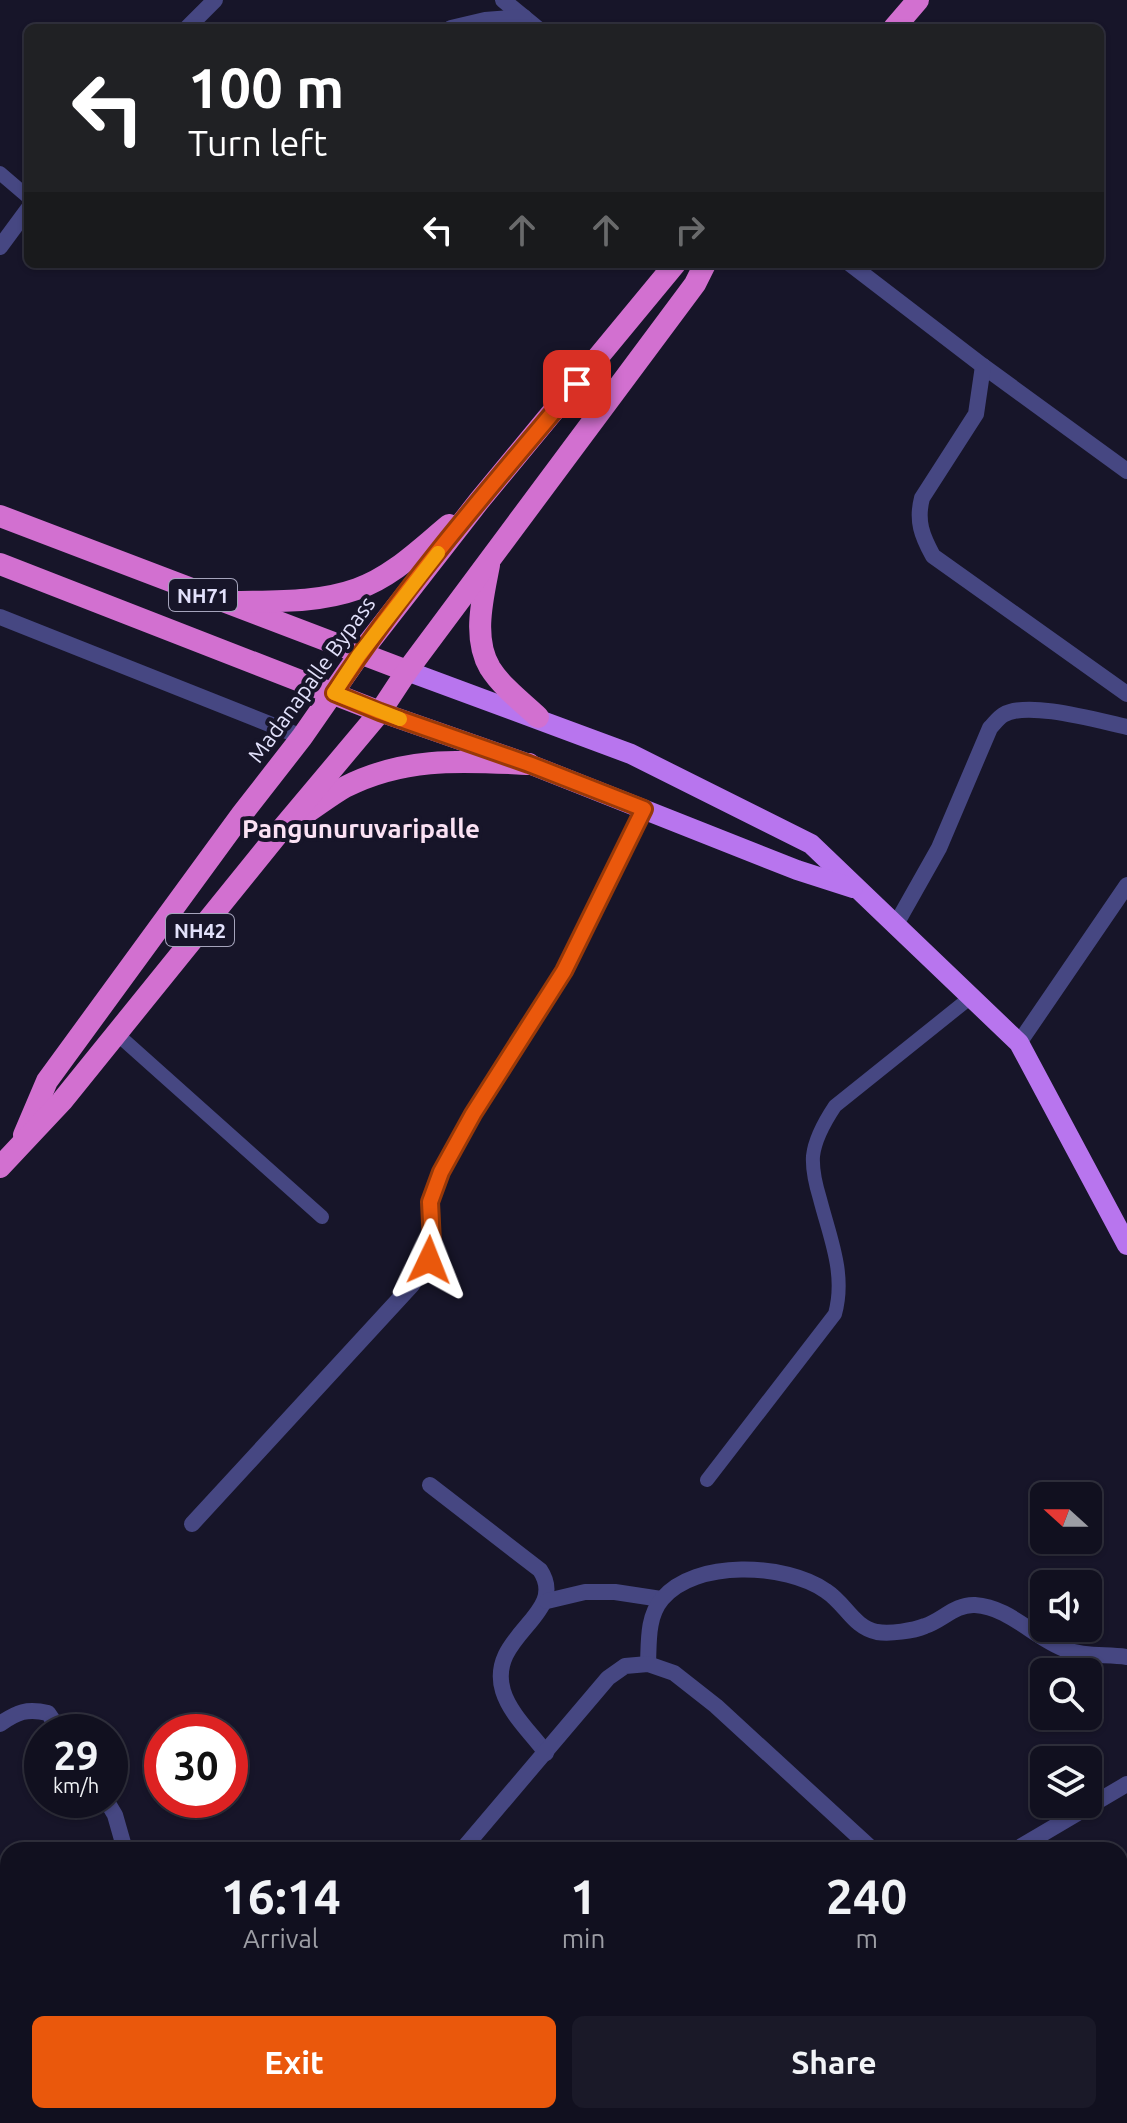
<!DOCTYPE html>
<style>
body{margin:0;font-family:Ubuntu,sans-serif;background:#1a1928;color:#f1f3f6;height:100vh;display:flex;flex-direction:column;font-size:30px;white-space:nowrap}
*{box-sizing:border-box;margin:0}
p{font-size:26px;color:#9c9da4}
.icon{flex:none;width:44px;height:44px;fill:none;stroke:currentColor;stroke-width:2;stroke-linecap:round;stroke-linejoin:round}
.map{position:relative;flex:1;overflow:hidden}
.panel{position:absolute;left:0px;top:1842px;width:1128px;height:282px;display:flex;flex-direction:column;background:#11101f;border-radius:24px 24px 0 0;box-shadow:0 2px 6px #0004,0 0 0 2px #30303d}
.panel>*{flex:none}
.top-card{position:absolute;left:24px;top:24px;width:1080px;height:244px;border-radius:12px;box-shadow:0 2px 6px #0004,0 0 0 2px #30303d;background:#202124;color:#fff;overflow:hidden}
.needle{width:52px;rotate:291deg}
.tools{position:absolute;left:1030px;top:1482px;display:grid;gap:16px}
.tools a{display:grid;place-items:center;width:72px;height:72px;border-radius:12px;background:#11101f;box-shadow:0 2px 6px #0004,0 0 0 2px #30303d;font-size:40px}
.speed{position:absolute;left:24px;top:1714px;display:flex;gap:16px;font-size:40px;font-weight:700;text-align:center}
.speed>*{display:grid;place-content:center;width:104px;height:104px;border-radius:50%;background:#11101f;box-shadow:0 2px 6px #0004,0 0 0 2px #30303d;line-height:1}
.speed small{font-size:20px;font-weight:400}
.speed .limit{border:12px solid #d22;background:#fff;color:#111}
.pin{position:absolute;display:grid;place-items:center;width:68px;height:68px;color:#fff;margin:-34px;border-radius:16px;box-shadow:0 4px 12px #0006}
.me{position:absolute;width:88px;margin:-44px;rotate:2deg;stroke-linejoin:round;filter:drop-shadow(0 0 6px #0008)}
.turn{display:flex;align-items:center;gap:28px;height:168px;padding:0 32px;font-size:36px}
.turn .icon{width:104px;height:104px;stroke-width:2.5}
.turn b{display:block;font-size:56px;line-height:68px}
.lanes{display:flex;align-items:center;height:76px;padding:0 32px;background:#0003;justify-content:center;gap:40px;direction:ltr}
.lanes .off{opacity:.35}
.eta{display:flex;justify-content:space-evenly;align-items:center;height:136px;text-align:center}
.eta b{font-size:48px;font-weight:700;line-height:56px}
.cta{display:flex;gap:16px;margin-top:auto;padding:16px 32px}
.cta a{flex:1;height:92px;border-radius:12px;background:#ea580c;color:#fff;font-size:32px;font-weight:700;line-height:92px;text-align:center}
.cta a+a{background:#1a1928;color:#f1f3f6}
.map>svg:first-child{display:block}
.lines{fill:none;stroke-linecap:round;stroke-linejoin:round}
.service{stroke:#464782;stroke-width:14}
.minor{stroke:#464782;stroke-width:16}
.tertiary{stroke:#464782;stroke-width:16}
.primary{stroke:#b875ee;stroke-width:20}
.trunk{stroke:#d270d0;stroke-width:22}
.route-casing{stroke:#983908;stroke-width:20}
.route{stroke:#ea580c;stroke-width:14}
.slow{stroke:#f59e0b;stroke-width:14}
.labels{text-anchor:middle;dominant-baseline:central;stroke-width:8;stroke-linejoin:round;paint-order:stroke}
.shield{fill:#171529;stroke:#a5a4bc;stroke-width:2}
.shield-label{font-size:20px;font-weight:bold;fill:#e2e1fb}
.street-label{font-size:22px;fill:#e2e1fb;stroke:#171529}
.quarter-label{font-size:26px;font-weight:bold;fill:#fbe2f4;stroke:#171529}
</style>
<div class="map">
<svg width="1127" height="2123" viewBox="0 0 1127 2123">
<rect width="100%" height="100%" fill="#171529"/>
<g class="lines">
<g class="service">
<path d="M0,173L28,197"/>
<path d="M117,1034L322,1217"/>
<path d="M707,1480L835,1314C846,1274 830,1238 820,1199C816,1186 812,1171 813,1156C815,1138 825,1121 835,1106L971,997"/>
</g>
<g class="minor">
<path d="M503,0L537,28"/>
<path d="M187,28L215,0"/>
<path d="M451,28L485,20L524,17"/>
<path d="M0,247L28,209"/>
<path d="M850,264L983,366L1127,471"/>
<path d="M983,366L976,414L922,498C916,521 922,536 933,556L1127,694"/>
<path d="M895,926L939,848L990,728C994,724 998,718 1003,715C1027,700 1099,721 1127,727"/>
<path d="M1019,1043L1127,885"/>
<path d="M430,1485L540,1570C570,1615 486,1635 503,1691C510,1714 532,1734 546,1753"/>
<path d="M192,1524L412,1285L429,1260L432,1243L430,1202L441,1172L473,1114L564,971L644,809"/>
<path d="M547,1601L585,1592H615L661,1599"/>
<path d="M648,1664C649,1642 647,1617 662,1599C695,1559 786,1563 826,1591C846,1604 853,1627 877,1632C890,1634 913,1631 925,1626C943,1620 955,1604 975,1605C1010,1607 1035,1639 1067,1650C1086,1657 1107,1654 1127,1657"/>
<path d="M0,1724C17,1712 27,1708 48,1713L61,1732"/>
<path d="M106,1800L115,1815L125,1850"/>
<path d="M462,1850L608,1678L625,1666L648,1664L674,1673L716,1706L873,1850"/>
<path d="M1015,1850L1127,1784"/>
<path d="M0,2055L8,2048"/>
<path d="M702,2123L710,2116"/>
</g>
<path class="tertiary" d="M0,617L302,737"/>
<g class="primary">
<path d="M407,671L631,754L811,844L1019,1043L1127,1245"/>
<path d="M380,712L529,764L797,870L853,888"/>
</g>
<g class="trunk">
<path d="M894,28L918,0"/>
<path d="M0,516L407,671"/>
<path d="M0,564L380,712"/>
<path d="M489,565C483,597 472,638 490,668C502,687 522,702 538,717"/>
<path d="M233,602C274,601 318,603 357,589C392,577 421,548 449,525"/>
<path d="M303,815C317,806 331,795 345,787C406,756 464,761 529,764"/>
<path d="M24,1135L47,1081L242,814L302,737L359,655L479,501L675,264"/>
<path d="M0,1167L62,1101L281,830L380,712L407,671L695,284L705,264"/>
</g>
</g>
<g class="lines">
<defs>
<path id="route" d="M429,1260L432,1243L430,1202L441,1172L473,1114L564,971L644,809L529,764L380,712L334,693C406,584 493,484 577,384"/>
</defs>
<use href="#route" class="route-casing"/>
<use href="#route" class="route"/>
<path class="slow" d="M400,719L334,693L359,655L438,553"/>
</g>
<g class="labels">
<g class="shield">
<rect x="169" y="579" width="68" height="32" rx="6"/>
<rect x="166" y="914" width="68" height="32" rx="6"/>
</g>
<g class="shield-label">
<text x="203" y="595">NH71</text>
<text x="200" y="930">NH42</text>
</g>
<g class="street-label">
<text transform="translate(311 679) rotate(-54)">Madanapalle Bypass</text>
</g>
<g class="quarter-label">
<text x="361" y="828">Pangunuruvaripalle</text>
</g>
</g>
</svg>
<div class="tools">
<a><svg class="needle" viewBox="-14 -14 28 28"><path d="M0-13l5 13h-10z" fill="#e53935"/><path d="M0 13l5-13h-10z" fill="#9c9da4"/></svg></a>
<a><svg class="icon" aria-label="sound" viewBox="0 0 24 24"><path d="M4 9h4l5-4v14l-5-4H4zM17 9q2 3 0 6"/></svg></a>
<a><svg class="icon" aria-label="search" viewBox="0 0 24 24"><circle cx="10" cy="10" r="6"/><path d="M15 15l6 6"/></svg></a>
<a><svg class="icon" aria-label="layers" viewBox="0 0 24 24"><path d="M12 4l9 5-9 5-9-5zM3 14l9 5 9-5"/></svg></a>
</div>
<div class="speed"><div>29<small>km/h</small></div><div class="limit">30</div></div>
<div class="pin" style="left:577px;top:384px;background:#d93025"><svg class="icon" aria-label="arrive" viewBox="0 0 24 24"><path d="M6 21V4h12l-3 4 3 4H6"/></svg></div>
<svg class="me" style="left:429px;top:1260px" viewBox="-20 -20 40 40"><path d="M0-17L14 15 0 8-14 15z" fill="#ea580c" stroke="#fff" stroke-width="4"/></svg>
<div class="top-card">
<div class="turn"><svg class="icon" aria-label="left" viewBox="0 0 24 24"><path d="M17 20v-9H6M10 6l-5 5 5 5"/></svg><div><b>100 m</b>Turn left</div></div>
<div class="lanes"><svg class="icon" aria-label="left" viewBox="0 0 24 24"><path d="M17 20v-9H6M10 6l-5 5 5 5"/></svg><svg class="icon off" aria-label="ahead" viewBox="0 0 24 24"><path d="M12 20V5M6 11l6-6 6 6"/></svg><svg class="icon off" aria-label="ahead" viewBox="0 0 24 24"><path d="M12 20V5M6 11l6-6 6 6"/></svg><svg class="icon off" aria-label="right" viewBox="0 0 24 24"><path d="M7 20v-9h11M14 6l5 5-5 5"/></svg></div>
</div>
<section class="panel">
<div class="eta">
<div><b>16:14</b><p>Arrival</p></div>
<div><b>1</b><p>min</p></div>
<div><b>240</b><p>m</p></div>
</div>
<div class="cta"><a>Exit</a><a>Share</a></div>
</section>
</div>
